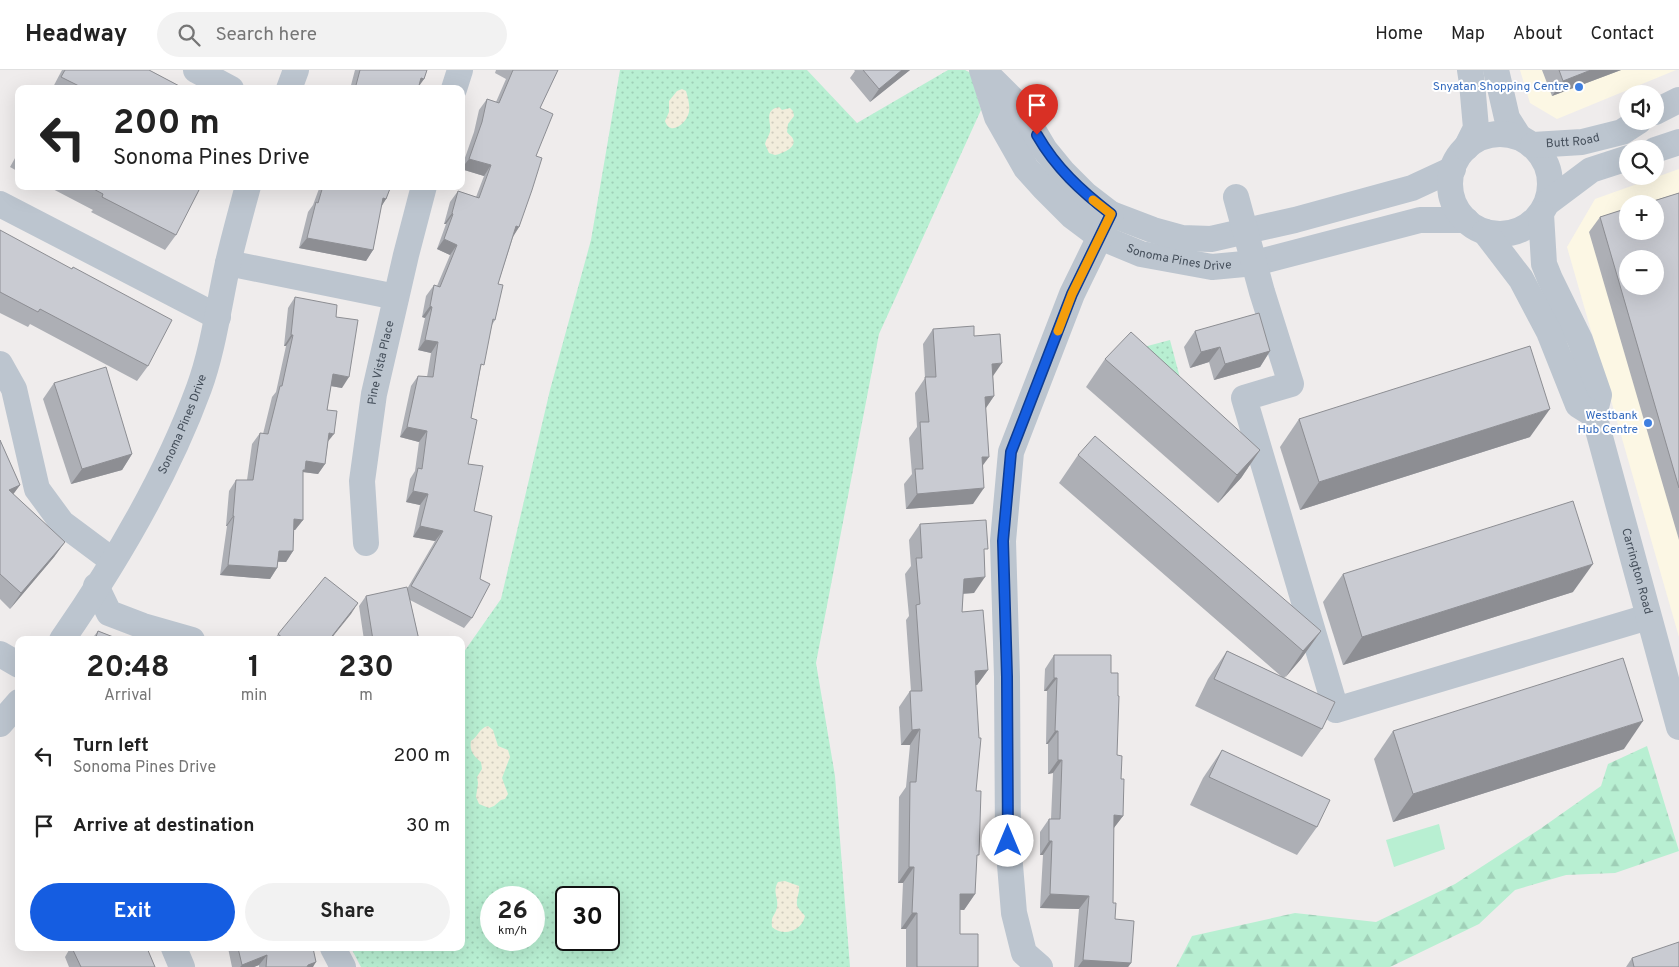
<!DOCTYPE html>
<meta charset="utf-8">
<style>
body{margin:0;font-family:Overpass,sans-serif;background:#f2f2f2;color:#222;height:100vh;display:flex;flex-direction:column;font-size:19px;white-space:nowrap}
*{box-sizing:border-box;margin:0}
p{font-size:16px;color:#767676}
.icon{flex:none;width:28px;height:28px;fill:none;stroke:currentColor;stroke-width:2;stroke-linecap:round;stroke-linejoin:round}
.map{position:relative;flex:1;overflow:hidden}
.drawer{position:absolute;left:15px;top:566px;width:450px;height:315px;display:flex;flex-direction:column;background:#fff;border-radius:10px;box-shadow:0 5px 20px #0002}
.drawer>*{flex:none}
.hud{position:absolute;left:15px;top:15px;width:450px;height:105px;border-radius:10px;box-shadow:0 5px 20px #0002;background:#fff;color:#222;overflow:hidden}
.tools{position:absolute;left:1619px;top:15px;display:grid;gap:10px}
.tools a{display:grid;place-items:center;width:45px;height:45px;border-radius:50%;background:#fff;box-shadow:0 5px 20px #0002;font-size:25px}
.speed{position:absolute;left:480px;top:816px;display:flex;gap:10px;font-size:25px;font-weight:700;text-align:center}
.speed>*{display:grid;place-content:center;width:65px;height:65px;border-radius:50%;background:#fff;box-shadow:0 5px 20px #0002;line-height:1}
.speed small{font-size:12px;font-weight:400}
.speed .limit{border:2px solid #111;border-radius:8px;background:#fff;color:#111}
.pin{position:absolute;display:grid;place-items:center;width:42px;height:42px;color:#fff;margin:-51px -21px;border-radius:50% 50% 50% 0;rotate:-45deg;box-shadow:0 0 5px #0007}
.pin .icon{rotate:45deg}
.me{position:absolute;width:55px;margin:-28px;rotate:0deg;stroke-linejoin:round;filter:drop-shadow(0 0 4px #0008)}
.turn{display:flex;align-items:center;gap:18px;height:105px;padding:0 15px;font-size:22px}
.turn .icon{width:65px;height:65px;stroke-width:2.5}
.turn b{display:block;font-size:35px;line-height:42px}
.eta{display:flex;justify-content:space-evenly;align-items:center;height:85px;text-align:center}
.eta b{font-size:30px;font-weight:700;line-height:35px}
.primary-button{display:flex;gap:10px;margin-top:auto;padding:10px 15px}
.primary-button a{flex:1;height:58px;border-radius:30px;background:#155de1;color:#fff;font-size:20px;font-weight:700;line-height:58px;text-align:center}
.primary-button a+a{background:#f2f2f2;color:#222}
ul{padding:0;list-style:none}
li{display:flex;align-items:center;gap:15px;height:70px;padding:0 15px}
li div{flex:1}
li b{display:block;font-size:19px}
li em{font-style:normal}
header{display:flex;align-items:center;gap:30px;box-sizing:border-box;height:70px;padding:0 25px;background:#fff;border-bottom:1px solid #e0e0e0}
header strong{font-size:24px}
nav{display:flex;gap:28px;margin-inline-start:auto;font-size:18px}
.search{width:350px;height:45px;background:#f2f2f2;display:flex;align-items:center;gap:12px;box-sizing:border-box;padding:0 18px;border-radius:28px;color:#767676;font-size:19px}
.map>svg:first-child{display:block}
.commercial{fill:#fcf7e4;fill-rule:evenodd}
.grass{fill:url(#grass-dots);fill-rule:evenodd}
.forest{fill:url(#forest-firs)}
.sand{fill:url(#sand-dots)}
.park{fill:#b8efd2}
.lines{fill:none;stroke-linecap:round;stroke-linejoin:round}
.minor{stroke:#bcc5cf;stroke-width:26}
.wall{fill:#adafb5}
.shaded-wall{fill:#8d8e93}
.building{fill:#c9cbd2;stroke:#8d8e93;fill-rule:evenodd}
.route-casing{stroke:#0e3c92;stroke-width:12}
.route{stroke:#155de1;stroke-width:9}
.slow{stroke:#f59e0b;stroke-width:9}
.shop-dot{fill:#3f7fe0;stroke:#fff;stroke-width:2}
.labels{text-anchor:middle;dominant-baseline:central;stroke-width:4;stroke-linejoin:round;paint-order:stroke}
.shop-label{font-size:12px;fill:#366cbe;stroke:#fff;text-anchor:end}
.street-label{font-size:12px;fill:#444e5a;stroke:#fff}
</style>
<header>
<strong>Headway</strong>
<div class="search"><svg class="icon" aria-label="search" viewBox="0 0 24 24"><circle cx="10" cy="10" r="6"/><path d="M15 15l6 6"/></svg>Search here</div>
<nav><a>Home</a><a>Map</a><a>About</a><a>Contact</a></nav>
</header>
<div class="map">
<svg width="1679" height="897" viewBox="0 0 1679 897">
<defs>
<pattern id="grass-dots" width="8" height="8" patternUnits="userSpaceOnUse" patternTransform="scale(1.25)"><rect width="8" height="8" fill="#b8efd2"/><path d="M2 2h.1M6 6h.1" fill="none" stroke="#9fcfb7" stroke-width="1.8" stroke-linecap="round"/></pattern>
<pattern id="forest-firs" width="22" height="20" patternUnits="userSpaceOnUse" patternTransform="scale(1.25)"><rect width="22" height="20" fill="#b8efd2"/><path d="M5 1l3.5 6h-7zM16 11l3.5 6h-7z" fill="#9fcfb7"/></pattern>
<pattern id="sand-dots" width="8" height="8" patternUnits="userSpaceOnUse" patternTransform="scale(1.25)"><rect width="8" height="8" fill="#f2eddc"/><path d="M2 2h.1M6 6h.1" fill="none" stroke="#d1cdbf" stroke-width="1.8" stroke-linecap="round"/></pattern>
</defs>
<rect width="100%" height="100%" fill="#efecec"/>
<g class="commercial">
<path d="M1520,0H1676L1557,49L1530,33Z"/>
<path d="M1679,99V567L1567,177L1595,129ZM1628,134H1655V161H1628ZM1628,189H1655V216H1628Z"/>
</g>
<g class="grass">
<path d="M620,0H807L857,53L948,0H965L971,3L981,40L879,264L816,593L835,706L850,897H361L351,878H461V586L501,529L550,320L591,170ZM491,828H534V870H491ZM566,828H609V870H566Z"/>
<path d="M1170,270L1185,327L1140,278Z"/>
</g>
<path class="forest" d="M1647,676L1679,781L1615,803L1566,805L1515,820L1479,854L1390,897H1176L1192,866L1295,843L1376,852L1455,814L1540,759L1601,716L1608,694Z"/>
<g class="sand">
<path d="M682,19L686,21C688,27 690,36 689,42C687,53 670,67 665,51L669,42V31L677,21Z"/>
<path d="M779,37L782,40L790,38L793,41L794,46L788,54L787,62C789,65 792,66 793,69C797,78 781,84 775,85L769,83L765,74C766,69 769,66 770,62C772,53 763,40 779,37Z"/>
<path d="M488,656L493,660L498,676L508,680L510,687L502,708L508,724L505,729L501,730L494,736L489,738L479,734L476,727L478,713L477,707L482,699L481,692C474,686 469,681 471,671C478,667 479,658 488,656Z"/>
<path d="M785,811L799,816C800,823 796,828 797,835C798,839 802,842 805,846C802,861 783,867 772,857C771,844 775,847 777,837C779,828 772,822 778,812Z"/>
</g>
<path class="park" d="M1439,754L1445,779L1394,797L1386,770Z"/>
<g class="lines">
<g class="minor">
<path d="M196,0L231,19"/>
<path id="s1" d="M982,0L997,47L1026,98L1044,118L1072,146L1100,167L1141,184L1212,197L1255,193L1420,150H1466"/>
<path d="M1496,0L1507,48L1519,67"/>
<path d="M984,1L1019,36L1045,80L1063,102L1085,124L1111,144L1153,160L1182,168L1211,169L1295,150L1412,118L1453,99"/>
<path d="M289,19L296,0"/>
<path d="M454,19L460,0"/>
<path d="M1655,42L1679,30"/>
<circle cx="1500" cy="114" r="50"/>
<path id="s2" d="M1533,75L1582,72L1622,62L1639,51"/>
<path d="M1466,78L1476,58L1472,13L1470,0"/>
<path d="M1655,80L1679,72"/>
<path d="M1236,127L1262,222L1291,314L1244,328L1336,640L1648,547"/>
<path d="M1547,133L1591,100L1628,88"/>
<path d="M0,134L218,247"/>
<path id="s3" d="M1541,144L1544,194L1550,209L1580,270L1599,325L1594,345L1679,657"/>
<path d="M1485,162L1521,209L1549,262L1578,335L1594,345"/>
<path d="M228,193L396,227"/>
<path d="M0,294L14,319L37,419L62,453L113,491"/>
<path id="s4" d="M366,473L362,411L374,324L406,185L424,116"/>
<path d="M96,516L109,543L143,556L192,570"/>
<path id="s5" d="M62,570C116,492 166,408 199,318C213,280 219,234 228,193C234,167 241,142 248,116"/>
<path d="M0,584L19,595"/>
<path d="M0,654L19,632"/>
<path d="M174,878L182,897"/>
<path d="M333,878L343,897"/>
<path d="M1040,897L1024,883L1014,843L1008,771L1007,607L1003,471L1011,382L1072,224L1111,144"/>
</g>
</g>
<g class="wall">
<path d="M62,0H149L185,19H52Z"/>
<path d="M355,0H427L424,9L419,15L418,19H350Z"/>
<path d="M496,0H558L540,38L536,86L519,157L513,167L498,214L495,250L492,255L480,301L471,348L468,394L474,441L472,548L464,558L410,530L419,570H364L359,536L366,526L407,519L435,471L413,467L420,435L406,432L410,409L415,401L419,372L400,367L411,316L418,306L427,307L431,283L418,280L425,248L422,247L426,226L434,215L437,216L450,185L437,179L446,154H444L450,132L458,121L476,127L484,106L461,99L474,62L479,40L487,29L496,32L506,9L495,3Z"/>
<path d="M854,0H910L870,32L850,8L855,1Z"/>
<path d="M1542,0H1621L1552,26Z"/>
<path d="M19,81V102L10,97Z"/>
<path d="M47,116H192L176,165L165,180L91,142L93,140Z"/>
<path d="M320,116H391L386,129L381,137L373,180L366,191L299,178L308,142L313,135Z"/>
<path d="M1679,123V470L1589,162L1600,147Z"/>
<path d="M0,160L148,296L137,311L30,254L28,257L0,243Z"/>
<path d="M295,227L336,247L342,318L331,316L327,340L328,372L325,394L318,404L303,402V450L295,460H294L293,481L286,492H278L277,498L270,509L220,505L227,456H226L229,421L236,410H247L252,374L260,363L263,364L272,327L276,322L286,276H284L288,238Z"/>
<path d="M933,259L974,266L993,306L994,326L986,338L983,396L973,434L906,439L904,414L912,404L909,368L917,357L915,323L925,308L923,274Z"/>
<path d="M1195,261L1270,281L1260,297L1214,310L1209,292L1190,298L1184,277Z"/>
<path d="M1105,289L1260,380L1241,408L1218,433L1086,317Z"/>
<path d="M54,313L132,384L122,400L71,414L43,329Z"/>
<path d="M1299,349L1530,367L1300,440L1280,377Z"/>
<path d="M0,370L20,415L13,424L65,472L54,487L10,539L0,529Z"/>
<path d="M1078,385L1321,561L1301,589L1284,608L1322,659L1302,687L1195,636L1208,609L1227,581L1282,607L1059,413Z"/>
<path d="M920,454L984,485L974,523L963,524L962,542L988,600L977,615H976V789L975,824L964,840H960V864L978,897H906V859H901L903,813H898L899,727L906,717L910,675H901L899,637L910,621H911L906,550L909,546L905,504L911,496L909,470Z"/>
<path d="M1343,504L1573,522L1343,595L1323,532Z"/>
<path d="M358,533L330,570H274L278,564Z"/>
<path d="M98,561L121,570H91Z"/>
<path d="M1054,585L1111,603L1117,685L1121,709L1123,746L1113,759V833L1115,849L1131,893L1128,897H1074L1079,839L1040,838L1043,785H1040V762L1049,749H1051L1053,703L1048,704V674H1046L1047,621H1044L1045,599Z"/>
<path d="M1393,661L1624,679L1393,752L1374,689Z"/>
<path d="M1222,680L1317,757L1297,785L1190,735L1203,708Z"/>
<path d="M68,878H118V879L155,897H69L65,887L69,880Z"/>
<path d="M228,878H313V897H259V895L254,897H232Z"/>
<path d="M1632,888L1679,897H1626Z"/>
</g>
<g class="shaded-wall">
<path d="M902,0H910L870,32L879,19Z"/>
<path d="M1591,0H1621L1552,26L1563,11Z"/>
<path d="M421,8L424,9L417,19Z"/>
<path d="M469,89L491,95L484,106L461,99Z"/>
<path d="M383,128L386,129L379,140Z"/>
<path d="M452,143L453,144L446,154H444Z"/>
<path d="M516,156L519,157L512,168Z"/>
<path d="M307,168L373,180L366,191L299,178Z"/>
<path d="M444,169L457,175L450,185L437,179Z"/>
<path d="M430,236L432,237L425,248L422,247Z"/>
<path d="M291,265H293L286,276H284Z"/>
<path d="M425,270L438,272L431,283L418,280Z"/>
<path d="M1220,277L1209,292L1190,298L1201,282Z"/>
<path d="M1270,281L1260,297L1214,310L1225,294Z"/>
<path d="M1002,293L991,309L992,294Z"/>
<path d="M333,304L349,307L342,318L325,315Z"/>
<path d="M994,326L983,342L985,327Z"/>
<path d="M1550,339L1530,367L1300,440L1319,412Z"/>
<path d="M407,357L427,361L419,372L400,367Z"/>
<path d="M329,363L334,364L326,374Z"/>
<path d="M1260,380L1241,408L1218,433L1237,405Z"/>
<path d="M132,384L122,400L71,414L82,399Z"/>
<path d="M982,387H989L978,402Z"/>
<path d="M306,391L325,394L318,404L303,402L298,410Z"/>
<path d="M20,415L9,430V420Z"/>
<path d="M984,418L973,434L906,439L917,424Z"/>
<path d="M413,421L428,424L420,435L406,432Z"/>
<path d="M233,446H234L227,456H226Z"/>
<path d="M294,449L303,450L295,460H287Z"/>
<path d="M420,456L443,461L435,471L413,467Z"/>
<path d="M65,472L54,487L10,539L21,523Z"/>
<path d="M279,481H293L286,492L271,491Z"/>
<path d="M1593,494L1573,522L1343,595L1362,567Z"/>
<path d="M228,495L277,498L270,509L220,505Z"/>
<path d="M985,507L974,523L954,524L964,509Z"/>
<path d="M358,533L351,544L330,570H329Z"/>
<path d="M1321,561L1301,589L1284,609L1303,581Z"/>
<path d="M988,600L977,615L964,616L975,601Z"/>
<path d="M1054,608H1057L1047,621H1044Z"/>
<path d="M1643,651L1624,679L1393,752L1413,724Z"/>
<path d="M920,659L910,675H901L912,660Z"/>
<path d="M1055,661H1058L1048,674H1046Z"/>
<path d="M1058,690H1062L1053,703L1048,704Z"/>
<path d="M1114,745L1123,746L1113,759Z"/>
<path d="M1049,771H1052L1043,785H1040Z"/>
<path d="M909,797H914L903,813H898Z"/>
<path d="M960,824H975L964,840L949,839Z"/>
<path d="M1050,824L1089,826L1079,839L1040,838Z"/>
<path d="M912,843H917L906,859H901Z"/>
<path d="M267,885L259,895L254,897H240L242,895Z"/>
<path d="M1083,890L1131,893L1128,897H1078Z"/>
<path d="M316,892L313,897H306L308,895Z"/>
</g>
<g class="building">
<path d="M65,0H149L185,19H85L61,7Z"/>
<path d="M360,0H427L424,9L421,8L418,19H355Z"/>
<path d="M513,0H558L540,38L553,44L536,86L542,88L532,120L519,157L516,156L498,214L503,215L495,250L493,249L484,295L481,294L471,348L477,350L468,394L483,396L474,441L492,446L480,509L490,514L472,548L411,516L443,461L420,456L428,424L413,421L418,398L422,399L427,361L407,357L418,306L433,307L438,272L425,270L432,237L430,236L434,215L440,217L457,175L444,169L453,144L452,143L458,121L479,128L491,95L469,89L482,52L487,29L499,33Z"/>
<path d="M863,0H902L879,19Z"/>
<path d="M1559,0H1591L1563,11Z"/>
<path d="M88,116H192L199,120L176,165L102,127L103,124Z"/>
<path d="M323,116H391L386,129L383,128L373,180L307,168L316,132L318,133Z"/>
<path d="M1679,123V418L1600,147L1628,138V161H1655V134H1644ZM1628,189H1655V216H1628Z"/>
<path d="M0,160L72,199L73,197L172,250L148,296L40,239L38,242L0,222Z"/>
<path d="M295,227L337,235L336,247L358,250L349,307L333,304L327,340L337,341L334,364L329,363L325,394L306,391L305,400H303V450L294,449L293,481H279L277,498L228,495L234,446H233L236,410H253L260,363L268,364L280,316H282L293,265H291Z"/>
<path d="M1259,243L1270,281L1225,294L1220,277L1201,282L1195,261Z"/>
<path d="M974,256V266L1000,264L1002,293L992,294L994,326L985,327L989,387H982L984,418L917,424L915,399H923L920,352H929L925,307H936L933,259Z"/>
<path d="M1131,262L1260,380L1237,405L1105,289Z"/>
<path d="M1530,276L1550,339L1319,412L1299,349Z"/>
<path d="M106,297L132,384L82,399L54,313Z"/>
<path d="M1095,366L1321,561L1303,581L1078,385Z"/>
<path d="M0,370L20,415L9,420L65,472L21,523L0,504Z"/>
<path d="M1573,431L1593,494L1362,567L1343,504Z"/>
<path d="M986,450L988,479H984L985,507L964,509L962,542L983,540L988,600L975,601L979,668H981L976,721H981L979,785H977L975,824H960V864H978V897H917V843H912L914,797H909L910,712H916L920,659L912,660L910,621H922L916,535L920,534L916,488H922L920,454Z"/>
<path d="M325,507L358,533L329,570H285L278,564Z"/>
<path d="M407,517L419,570H373L366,526Z"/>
<path d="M98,561L121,570H95Z"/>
<path d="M1227,581L1335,632L1322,659L1214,609Z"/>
<path d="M1054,585H1111V603H1118V626H1119L1117,685L1122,686L1121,709H1124L1123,746L1114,745L1113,833H1116L1115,849L1134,851L1131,893L1083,890L1089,826L1050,824L1052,771H1049V749H1060L1062,690H1058V661H1055L1057,608H1054Z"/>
<path d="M1623,588L1643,651L1413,724L1393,661Z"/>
<path d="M1222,680L1330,730L1317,757L1209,707Z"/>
<path d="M1679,872V897H1634L1632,888Z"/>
<path d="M72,878H118V879L123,878H147L155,897H81Z"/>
<path d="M238,878H313L316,892L308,895L307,897H266L267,885L242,895Z"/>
</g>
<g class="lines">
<defs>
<path id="route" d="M1008,771L1007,607L1003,471L1011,382L1072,224L1111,144C1081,121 1056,98 1037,65"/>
</defs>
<use href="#route" class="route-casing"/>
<use href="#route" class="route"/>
<path class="slow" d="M1058,261L1072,224L1111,144L1093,130"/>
</g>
<g class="shop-dot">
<circle cx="1579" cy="17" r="5"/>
<circle cx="1648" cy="353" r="5"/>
</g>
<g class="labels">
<g class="shop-label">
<text x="1569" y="17">Snyatan Shopping Centre</text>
<text x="1638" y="346">Westbank<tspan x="1638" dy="14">Hub Centre</tspan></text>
</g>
<g class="street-label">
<text stroke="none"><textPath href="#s2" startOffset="40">Butt Road</textPath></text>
<text stroke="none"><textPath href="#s1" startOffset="292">Sonoma Pines Drive</textPath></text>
<text stroke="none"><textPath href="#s4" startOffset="182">Pine Vista Place</textPath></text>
<text stroke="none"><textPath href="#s5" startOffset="248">Sonoma Pines Drive</textPath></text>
<text stroke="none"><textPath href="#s3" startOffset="375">Carrington Road</textPath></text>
</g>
</g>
</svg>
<div class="tools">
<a><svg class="icon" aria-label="sound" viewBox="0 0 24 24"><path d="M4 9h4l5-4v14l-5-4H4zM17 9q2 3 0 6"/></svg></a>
<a><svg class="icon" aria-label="search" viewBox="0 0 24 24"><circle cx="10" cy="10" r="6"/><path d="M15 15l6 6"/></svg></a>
<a>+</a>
<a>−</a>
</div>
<div class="speed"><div>26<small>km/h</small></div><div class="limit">30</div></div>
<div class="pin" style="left:1037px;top:65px;background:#d93025"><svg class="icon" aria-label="arrive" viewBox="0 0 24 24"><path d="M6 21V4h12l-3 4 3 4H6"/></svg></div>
<svg class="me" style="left:1008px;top:771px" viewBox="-20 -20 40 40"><circle r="19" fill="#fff"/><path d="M0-13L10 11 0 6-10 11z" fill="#155de1"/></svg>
<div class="hud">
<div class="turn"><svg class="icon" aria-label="left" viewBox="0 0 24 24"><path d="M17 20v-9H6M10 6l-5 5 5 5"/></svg><div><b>200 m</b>Sonoma Pines Drive</div></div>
</div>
<section class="drawer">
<div class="eta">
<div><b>20:48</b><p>Arrival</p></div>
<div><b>1</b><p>min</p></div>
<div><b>230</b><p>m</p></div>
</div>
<ul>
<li><svg class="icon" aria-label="left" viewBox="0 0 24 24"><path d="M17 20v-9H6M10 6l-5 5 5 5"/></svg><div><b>Turn left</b><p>Sonoma Pines Drive</p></div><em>200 m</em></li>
<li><svg class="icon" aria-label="arrive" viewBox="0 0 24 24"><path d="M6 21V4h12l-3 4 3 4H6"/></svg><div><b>Arrive at destination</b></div><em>30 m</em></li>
</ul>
<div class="primary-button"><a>Exit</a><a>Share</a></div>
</section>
</div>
